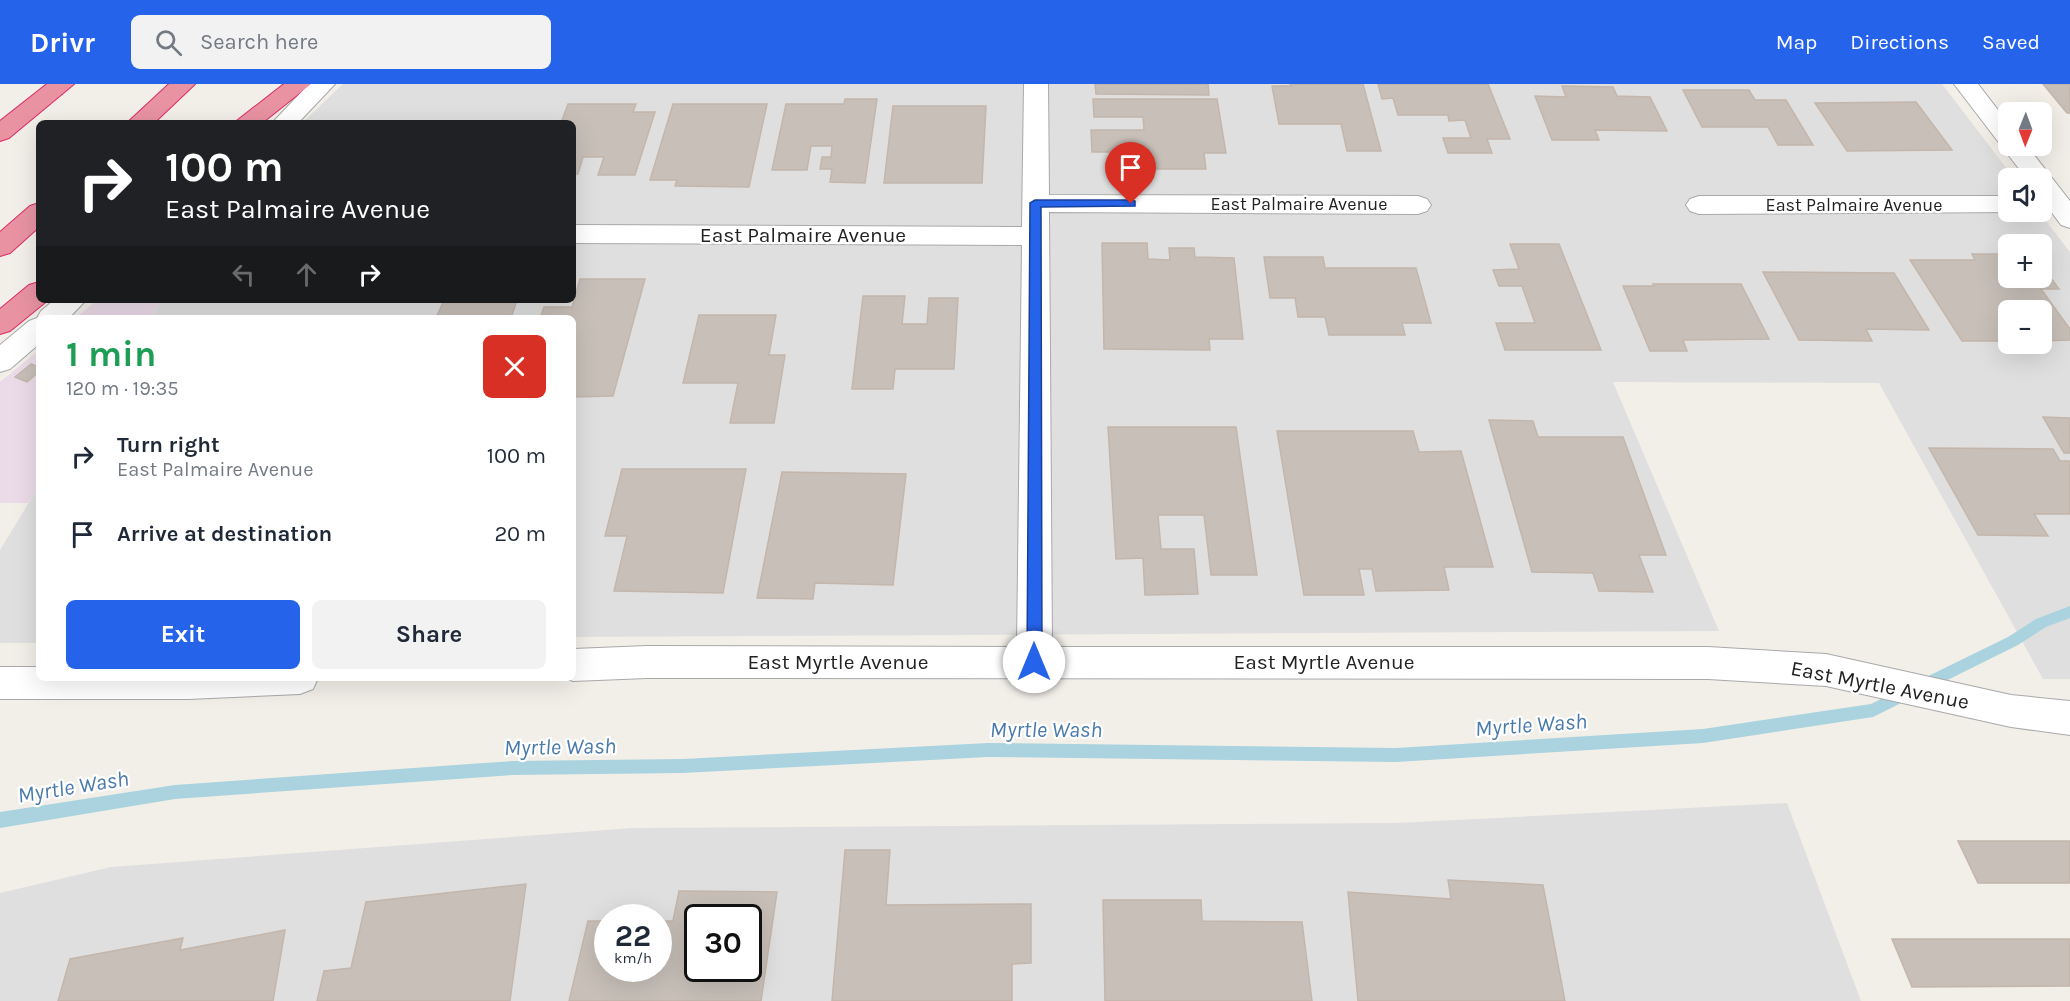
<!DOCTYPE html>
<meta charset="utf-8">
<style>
body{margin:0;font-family:Karla,sans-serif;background:#f2f2f3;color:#1f2937;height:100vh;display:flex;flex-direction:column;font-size:22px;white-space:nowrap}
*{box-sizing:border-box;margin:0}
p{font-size:20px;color:#747a83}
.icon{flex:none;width:33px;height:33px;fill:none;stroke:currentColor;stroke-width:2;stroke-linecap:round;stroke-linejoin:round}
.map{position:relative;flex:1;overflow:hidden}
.sheet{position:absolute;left:36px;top:231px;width:540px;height:366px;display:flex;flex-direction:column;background:#fff;border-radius:9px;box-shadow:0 6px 24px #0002}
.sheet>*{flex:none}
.banner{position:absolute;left:36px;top:36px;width:540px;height:183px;border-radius:9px;box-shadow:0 6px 24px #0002;background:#202124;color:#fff;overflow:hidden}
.needle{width:39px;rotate:181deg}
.buttons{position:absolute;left:1998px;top:18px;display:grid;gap:12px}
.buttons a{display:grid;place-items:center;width:54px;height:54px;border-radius:9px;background:#fff;box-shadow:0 6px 24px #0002;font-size:30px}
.speed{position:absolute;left:594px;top:820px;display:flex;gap:12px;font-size:30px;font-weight:700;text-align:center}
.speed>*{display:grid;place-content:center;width:78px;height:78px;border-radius:50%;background:#fff;box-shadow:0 6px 24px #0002;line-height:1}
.speed small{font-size:15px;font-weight:400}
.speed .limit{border:3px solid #111;border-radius:9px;background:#fff;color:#111}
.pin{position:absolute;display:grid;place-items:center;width:51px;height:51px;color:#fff;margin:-62px -26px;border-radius:50% 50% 50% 0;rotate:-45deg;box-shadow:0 0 6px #0007}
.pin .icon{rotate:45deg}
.me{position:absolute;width:66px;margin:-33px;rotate:0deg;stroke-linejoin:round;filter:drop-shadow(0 0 4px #0008)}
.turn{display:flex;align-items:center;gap:21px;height:126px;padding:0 30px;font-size:27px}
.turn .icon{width:78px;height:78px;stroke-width:2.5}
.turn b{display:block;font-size:42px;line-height:51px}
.lanes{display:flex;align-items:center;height:57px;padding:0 30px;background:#0003;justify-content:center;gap:30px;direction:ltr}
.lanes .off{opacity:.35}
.round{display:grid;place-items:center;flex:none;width:63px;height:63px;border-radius:9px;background:#f2f2f3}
.headline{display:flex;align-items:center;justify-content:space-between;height:102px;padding:0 30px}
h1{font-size:36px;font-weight:700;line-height:45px;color:#1e9e55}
.button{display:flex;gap:12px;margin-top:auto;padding:12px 30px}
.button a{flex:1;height:69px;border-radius:9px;background:#2563eb;color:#fff;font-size:24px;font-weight:700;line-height:69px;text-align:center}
.button a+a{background:#f2f2f3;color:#1f2937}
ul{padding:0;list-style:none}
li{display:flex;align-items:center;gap:18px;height:78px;padding:0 30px}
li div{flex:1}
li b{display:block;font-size:22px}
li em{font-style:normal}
header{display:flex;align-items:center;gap:36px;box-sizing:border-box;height:84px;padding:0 30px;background:#2563eb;color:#fff}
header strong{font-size:28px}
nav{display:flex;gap:33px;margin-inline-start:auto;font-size:21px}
.search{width:420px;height:54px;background:#f2f2f3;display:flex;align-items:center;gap:15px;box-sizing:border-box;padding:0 21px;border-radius:9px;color:#747a83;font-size:22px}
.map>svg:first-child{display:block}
.residential{fill:#e0dfdf;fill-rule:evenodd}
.industrial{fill:#ebdbe8}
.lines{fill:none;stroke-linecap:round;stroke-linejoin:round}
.stream{fill:#aad3df;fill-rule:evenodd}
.building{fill:#c7bfb8;stroke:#c4b6ab;stroke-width:1.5;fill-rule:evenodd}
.minor-casing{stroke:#a9a9a9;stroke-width:2}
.highway-casing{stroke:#dc2a67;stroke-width:2}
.minor{fill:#fff;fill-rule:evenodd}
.highway{fill:#e892a2;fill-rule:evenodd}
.route{fill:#2563eb;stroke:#184099;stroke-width:1.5}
.labels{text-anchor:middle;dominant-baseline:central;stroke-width:4.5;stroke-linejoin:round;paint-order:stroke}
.far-street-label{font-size:18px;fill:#222;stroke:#fff}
.street-label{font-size:21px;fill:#222;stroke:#fff}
.water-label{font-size:22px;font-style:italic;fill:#4a7aab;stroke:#fff}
</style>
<header>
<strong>Drivr</strong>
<div class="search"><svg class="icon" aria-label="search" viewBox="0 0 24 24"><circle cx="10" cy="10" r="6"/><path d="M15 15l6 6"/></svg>Search here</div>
<nav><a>Map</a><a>Directions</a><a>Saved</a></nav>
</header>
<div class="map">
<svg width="2070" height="917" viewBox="0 0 2070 917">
<rect width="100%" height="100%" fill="#f2efe9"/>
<g class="residential">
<path d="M343,0H1942L2014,94H2008V128H2039L2070,168V595H2043L1879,299L1613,298L1719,547L573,553V234H150L162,216H573V39H302ZM2008,160H2042V194H2008ZM2008,226H2042V260H2008Z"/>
<path d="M39,402V559H0V466Z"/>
<path d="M1787,719L1861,917H0V809L111,783L633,744L1397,739ZM608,834H658V885H608ZM698,834H748V885H698Z"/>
</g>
<g class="industrial">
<path d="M97,216H162L150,234H76Z"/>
<path d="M39,266V402L28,419H0V298Z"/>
</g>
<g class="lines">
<path class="stream" d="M2070,522V534L2046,543L2018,561L1873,633L1703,659L1396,678L988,673L683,689L512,691L175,715L0,744V728L175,701L512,677L683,675L988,659L1396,664L1703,645L1871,620L2008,553L2036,535Z"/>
</g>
<g class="building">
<path d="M1095,0H1208L1209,11L1096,10Z"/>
<path d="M1290,0H1363L1381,67H1347L1341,40H1279L1272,2H1291Z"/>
<path d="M1378,0H1488L1510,55H1487L1492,69H1448L1443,54H1471L1465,36L1449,37L1448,31H1398L1393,14L1382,15Z"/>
<path d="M2043,0H2070V29H2067Z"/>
<path d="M1562,2L1613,3L1617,12L1650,13L1667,47L1595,46L1599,56H1552L1535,12L1566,13Z"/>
<path d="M1683,6H1749L1755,16H1786L1813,61H1778L1768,43H1702Z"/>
<path d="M845,15H877L865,99L830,98L832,85H820L822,73H831L832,62H811L807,86H772L786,20H844Z"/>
<path d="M1093,15H1217L1226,69H1204L1206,85H1114L1113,68H1092L1091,46H1144L1143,33H1094Z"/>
<path d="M1916,18L1952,66L1847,67L1815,19Z"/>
<path d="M568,20H636L633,28H655L635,91H598L604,73H583L578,90H573V39H561Z"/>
<path d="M673,20H767L749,103L675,102L677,96H650Z"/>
<path d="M893,22H986L982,99H884Z"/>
<path d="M1102,159H1147L1148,175L1170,176L1169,164H1194L1195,173L1234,174L1243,255H1209L1210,266L1104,265Z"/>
<path d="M1510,160H1559L1601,266H1505L1496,239H1535L1522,202H1499L1493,186L1519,185Z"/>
<path d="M1972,170H2008V194H2042V182L2059,205H2041L2070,245V256L2042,257V226H2008V257H1962L1910,176H1975Z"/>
<path d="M1264,173H1323L1325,184H1416L1431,239H1402L1405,251H1329L1325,233H1298L1295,214H1270Z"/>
<path d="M1763,188L1894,189L1929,246L1866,245L1872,257L1799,256Z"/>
<path d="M580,195H645L613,312L573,313V234H540L544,223H572Z"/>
<path d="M1653,200H1741L1769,255L1683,256L1687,267H1650L1623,202H1654Z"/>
<path d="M863,212H905L902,240H927L929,214H958L954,285H895L893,305H852Z"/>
<path d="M444,216H517L511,234H436Z"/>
<path d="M699,231H776L769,271H785L774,339H730L738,299H683Z"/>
<path d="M31,280L39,283V288L27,298L15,293Z"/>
<path d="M2043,333L2070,334V369H2064Z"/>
<path d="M1489,336L1533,337L1538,353H1623L1666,471H1639L1653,508L1599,507L1593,489L1532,488Z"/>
<path d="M1108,343H1236L1257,491H1211L1204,431H1158L1161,465H1194L1198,510L1145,511L1143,474L1116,475Z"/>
<path d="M1277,347H1413L1419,368L1461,367L1493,483H1444L1449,506L1376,507L1372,485H1359L1364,511H1304Z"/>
<path d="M1929,364L2053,365L2060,377H2070V430H2034L2048,452L1978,451Z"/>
<path d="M622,385H746L723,509L614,507L627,452H605Z"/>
<path d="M782,388L906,390L893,501L815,499L813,515L757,514Z"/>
<path d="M1958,757H2070V799H1978Z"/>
<path d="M845,766H890L886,821L1031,820V879L1012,880V917H832Z"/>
<path d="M1448,796L1543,801L1565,917H1358L1348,808L1451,815Z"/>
<path d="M526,800L510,917H317L324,887L351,884L366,818Z"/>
<path d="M679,807L777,808L761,917H569L588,837H608V885H658V837H673ZM698,834H748V885H698Z"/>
<path d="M1103,816H1201L1202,837L1302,838L1312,917H1105Z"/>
<path d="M285,846L273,917H58L70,875L183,854L180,866Z"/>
<path d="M1892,855H2070V902L1912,903Z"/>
</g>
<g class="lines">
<defs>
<g id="minor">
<path d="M309,0H335L298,39H272Z"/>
<path d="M1024,0H1048L1049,111L1418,112L1427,115L1431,121L1427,127L1418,130L1049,128L1052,563H1708L1826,570L2011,611L2070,617V651L2011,643L1826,602L1708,595L647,594L573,597L566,594H573V565L647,562L1017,563L1022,161L573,159V141L1022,143Z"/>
<path d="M1954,0H1978L2008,39V62H2027L2070,117V144L2061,141L2042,115V94H2026Z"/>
<path d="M1699,112H2008V128H2016L1699,130L1690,127L1686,121L1690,115Z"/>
<path d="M54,216H86L69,234H39V260L10,285L0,288V261L29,237L37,234L41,227Z"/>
<path d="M0,583H39V594H318L313,605L300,610L188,615H0Z"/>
</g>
<g id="highway">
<path d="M47,0H74L9,54L0,57V37Z"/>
<path d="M169,0H195L154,39H127Z"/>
<path d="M284,0H311L262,39H234Z"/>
<path d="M39,119V143L10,169L0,172V148L30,122Z"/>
<path d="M39,198V216H48L10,247L0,250V225L29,201Z"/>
</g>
</defs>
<use href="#minor" class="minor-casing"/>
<use href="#highway" class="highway-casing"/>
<use href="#minor" class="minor"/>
<use href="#highway" class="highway"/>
</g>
<path class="route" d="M1131,116L1135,117V122L1041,123L1042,578L1034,584L1027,578L1030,119L1035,116Z"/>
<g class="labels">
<g class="far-street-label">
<text x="1299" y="120">East Palmaire Avenue</text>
<text x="1854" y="121">East Palmaire Avenue</text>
</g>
<g class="street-label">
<text x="803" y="151">East Palmaire Avenue</text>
<text x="838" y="578">East Myrtle Avenue</text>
<text x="1324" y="578">East Myrtle Avenue</text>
<text transform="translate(1880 601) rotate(11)">East Myrtle Avenue</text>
</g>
<g class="water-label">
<text transform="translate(1531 641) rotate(-4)">Myrtle Wash</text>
<text x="1046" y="646">Myrtle Wash</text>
<text transform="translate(560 663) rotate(-1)">Myrtle Wash</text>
<text transform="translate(73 703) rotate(-9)">Myrtle Wash</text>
</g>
</g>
</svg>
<div class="buttons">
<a><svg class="needle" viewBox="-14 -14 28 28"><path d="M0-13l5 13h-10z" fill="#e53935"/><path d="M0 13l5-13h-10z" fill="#747a83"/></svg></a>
<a><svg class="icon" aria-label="sound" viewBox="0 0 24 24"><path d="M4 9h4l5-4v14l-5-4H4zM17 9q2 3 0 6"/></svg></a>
<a>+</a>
<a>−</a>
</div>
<div class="speed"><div>22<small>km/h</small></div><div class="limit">30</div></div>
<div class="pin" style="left:1131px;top:120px;background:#d93025"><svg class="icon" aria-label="arrive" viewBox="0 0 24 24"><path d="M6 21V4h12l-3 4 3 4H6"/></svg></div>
<svg class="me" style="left:1034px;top:578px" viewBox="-20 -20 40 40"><circle r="19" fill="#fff"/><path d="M0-13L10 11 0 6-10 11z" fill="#2563eb"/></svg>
<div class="banner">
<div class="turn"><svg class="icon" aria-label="right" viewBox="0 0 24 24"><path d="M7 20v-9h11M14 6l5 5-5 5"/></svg><div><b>100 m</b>East Palmaire Avenue</div></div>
<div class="lanes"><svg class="icon off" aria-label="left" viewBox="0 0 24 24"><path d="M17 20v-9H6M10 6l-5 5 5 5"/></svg><svg class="icon off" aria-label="ahead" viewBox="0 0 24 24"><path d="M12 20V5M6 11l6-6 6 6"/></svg><svg class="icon" aria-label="right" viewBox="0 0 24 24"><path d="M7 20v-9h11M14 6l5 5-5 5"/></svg></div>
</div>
<section class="sheet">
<div class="headline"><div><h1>1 min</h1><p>120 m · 19:35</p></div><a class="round" style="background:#d93025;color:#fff"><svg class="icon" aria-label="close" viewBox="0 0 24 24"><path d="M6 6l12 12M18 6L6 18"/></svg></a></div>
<ul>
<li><svg class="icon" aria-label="right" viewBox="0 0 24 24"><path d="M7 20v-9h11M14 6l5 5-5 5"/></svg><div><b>Turn right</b><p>East Palmaire Avenue</p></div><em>100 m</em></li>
<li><svg class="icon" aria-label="arrive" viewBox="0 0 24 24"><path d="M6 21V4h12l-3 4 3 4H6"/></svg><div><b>Arrive at destination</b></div><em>20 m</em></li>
</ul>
<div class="button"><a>Exit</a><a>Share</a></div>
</section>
</div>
